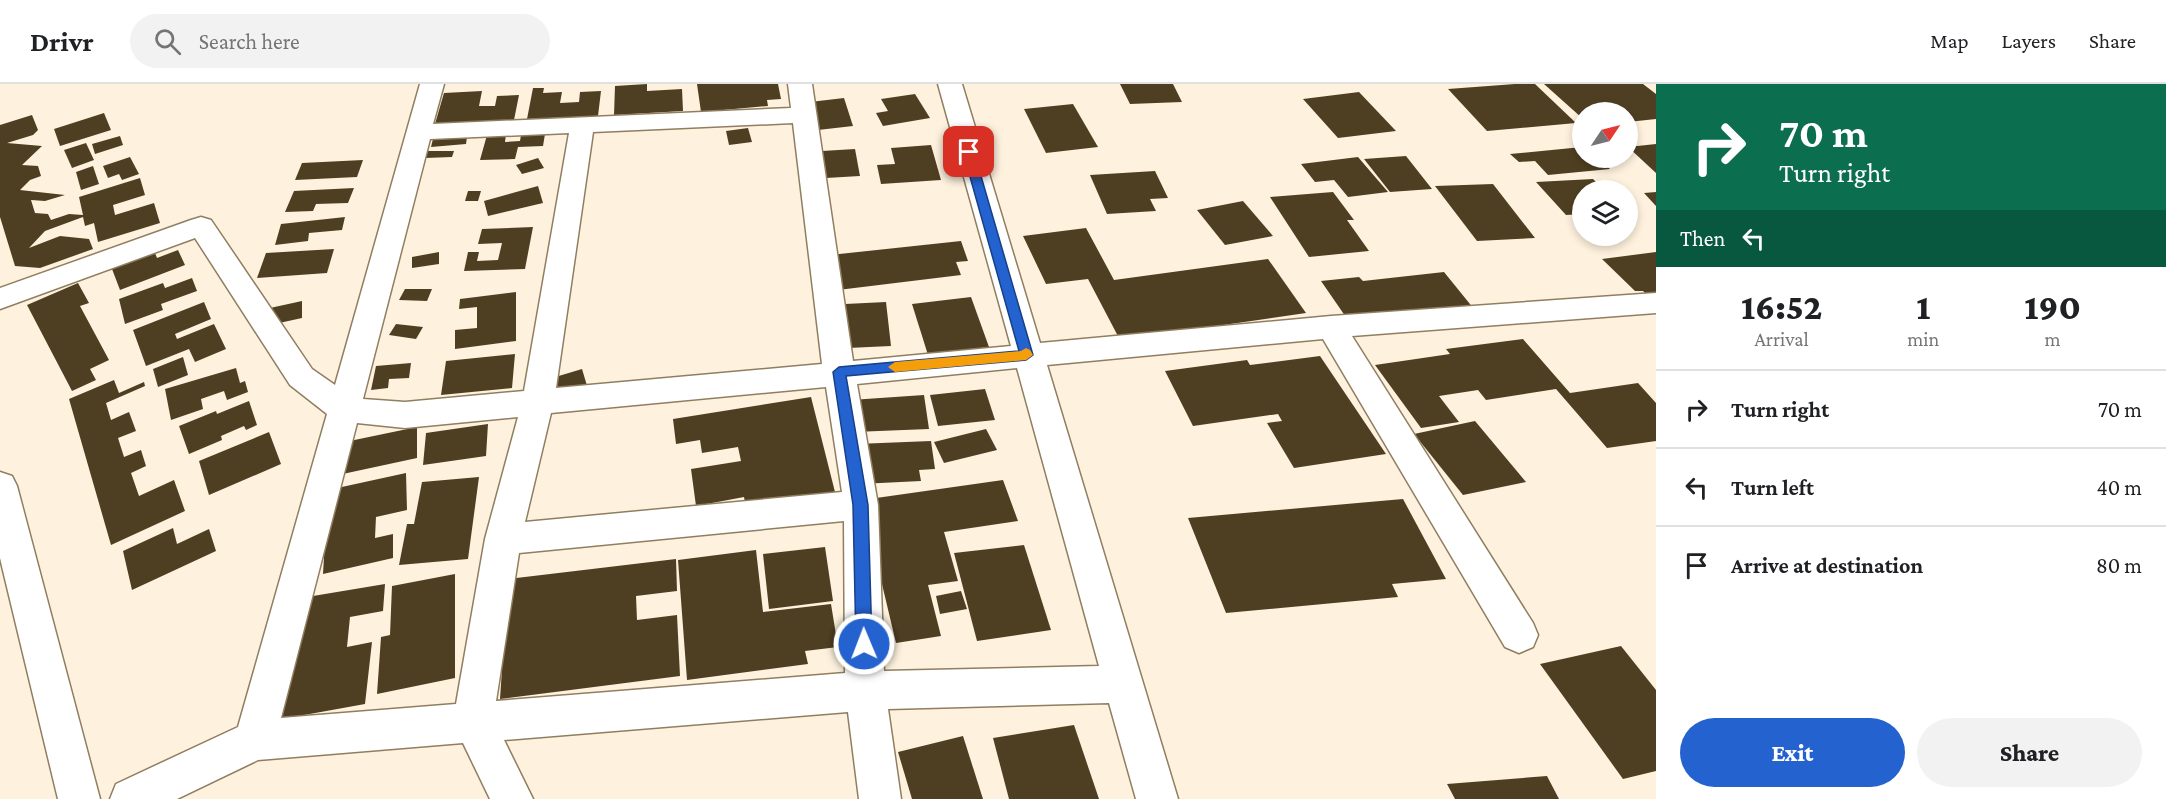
<!DOCTYPE html>
<style>
body{margin:0;font-family:"Crimson Pro",serif;background:#f2f2f2;color:#202124;height:100vh;display:flex;flex-direction:column;font-size:22px;white-space:nowrap}
*{box-sizing:border-box;margin:0}
p{font-size:20px;color:#757577}
.icon{flex:none;width:33px;height:33px;fill:none;stroke:currentColor;stroke-width:2;stroke-linecap:round;stroke-linejoin:round}
.map{position:relative;flex:1;overflow:hidden}
.panel{display:flex;flex-direction:column;background:#fff;width:510px}
.panel>*{flex:none}
.top-card{background:#0b6e4f;color:#fff;overflow:hidden}
.needle{width:39px;rotate:55deg}
.tools{position:absolute;left:1572px;top:18px;display:grid;gap:12px}
.tools a{display:grid;place-items:center;width:66px;height:66px;border-radius:50%;background:#fff;box-shadow:0 3px 9px #0003;font-size:30px}
.pin{position:absolute;display:grid;place-items:center;width:51px;height:51px;color:#fff;margin:-26px;border-radius:12px;box-shadow:0 3px 9px #0006}
.me{position:absolute;width:66px;margin:-33px;rotate:359deg;stroke-linejoin:round;filter:drop-shadow(0 0 4px #0008)}
.turn{display:flex;align-items:center;gap:21px;height:126px;padding:0 24px;font-size:27px}
.turn .icon{width:78px;height:78px;stroke-width:2.5}
.turn b{display:block;font-size:42px;line-height:51px}
.then{display:flex;align-items:center;height:57px;padding:0 24px;background:#0003;gap:12px;font-size:22px}
.eta{display:flex;justify-content:space-evenly;align-items:center;height:102px;text-align:center}
.eta b{font-size:36px;font-weight:800;line-height:42px}
.cta{display:flex;gap:12px;margin-top:auto;padding:12px 24px}
.cta a{flex:1;height:69px;border-radius:36px;background:#2462cf;color:#fff;font-size:24px;font-weight:800;line-height:69px;text-align:center}
.cta a+a{background:#f2f2f2;color:#202124}
ul{padding:0;list-style:none}
li{display:flex;align-items:center;gap:18px;height:78px;padding:0 24px;border-top:2px solid #e0e0e0}
li div{flex:1}
li b{display:block;font-size:22px}
li em{font-style:normal}
header{display:flex;align-items:center;gap:36px;box-sizing:border-box;height:84px;padding:0 30px;background:#fff;border-bottom:2px solid #e0e0e0}
header strong{font-size:28px}
nav{display:flex;gap:33px;margin-inline-start:auto;font-size:21px}
.search{width:420px;height:54px;background:#f2f2f2;display:flex;align-items:center;gap:15px;box-sizing:border-box;padding:0 21px;border-radius:33px;color:#757577;font-size:22px}
main{display:flex;flex:1;min-height:0}
.map>svg:first-child{display:block}
.building{fill:#4f3f22}
.lines{fill:none;stroke-linecap:round;stroke-linejoin:round}
.minor-casing{stroke:#907e60;stroke-width:3}
.minor{fill:#fff;fill-rule:evenodd}
.route{fill:#2462cf;stroke:#174087;stroke-width:1.5}
.slow{fill:#f59e0b}
</style>
<header>
<strong>Drivr</strong>
<div class="search"><svg class="icon" aria-label="search" viewBox="0 0 24 24"><circle cx="10" cy="10" r="6"/><path d="M15 15l6 6"/></svg>Search here</div>
<nav><a>Map</a><a>Layers</a><a>Share</a></nav>
</header>
<main>
<div class="map">
<svg width="1656" height="715" viewBox="0 0 1656 715">
<rect width="100%" height="100%" fill="#fef2de"/>
<g class="building">
<path d="M647,0V7L682,5L683,27L614,31L615,2Z"/>
<path d="M697,0H778L781,15L767,16L768,22L701,28Z"/>
<path d="M1120,0H1173L1182,18L1130,20Z"/>
<path d="M1515,0H1535L1576,39L1487,47L1448,5Z"/>
<path d="M1544,0H1643L1656,10V35L1628,38V28H1582V34Z"/>
<path d="M533,4H544L543,9L562,8L560,19L579,18L580,8L601,7L598,32L527,35Z"/>
<path d="M482,7L479,22H495L497,12L519,11L514,36L435,40L444,9Z"/>
<path d="M1359,8L1396,47L1338,54L1303,15Z"/>
<path d="M915,10L930,34L883,42L876,29L888,27L881,15Z"/>
<path d="M844,14L853,42L818,46L810,18Z"/>
<path d="M1073,20L1098,63L1046,69L1024,25Z"/>
<path d="M104,29L111,46L60,62L54,45Z"/>
<path d="M32,31L38,46L33,51L7,59L42,62L22,81L38,82L41,92L30,96L20,106L65,111L45,117L31,116L35,129L48,130L51,136L69,130L83,131L79,113L140,94L145,111L113,121L115,131L154,119L160,139L98,158L94,139L85,142L83,133L45,147L29,164L60,152L89,155L93,165L40,184L15,182L0,133V41Z"/>
<path d="M748,44L752,58L729,61L726,47Z"/>
<path d="M506,50L505,58L520,57L521,51L545,50L543,62L518,63L515,75L480,76L487,51Z"/>
<path d="M120,52L123,61L95,70L92,60Z"/>
<path d="M467,53L466,60L431,63L433,55Z"/>
<path d="M86,59L94,76L72,84L64,66Z"/>
<path d="M1656,60V89L1628,63Z"/>
<path d="M931,61L941,96L881,100L877,81L895,80L891,64Z"/>
<path d="M1582,63V74H1597L1610,85L1548,91L1535,77L1519,78L1510,70Z"/>
<path d="M855,65L860,92L826,94L822,67Z"/>
<path d="M427,67H454L452,73L425,74Z"/>
<path d="M1406,72L1432,105L1390,108L1364,75Z"/>
<path d="M130,73L139,90L122,96L119,90L108,94L103,82Z"/>
<path d="M1358,73L1388,108L1348,113L1334,96L1315,98L1301,80Z"/>
<path d="M538,74L544,84L522,90L516,81Z"/>
<path d="M363,76L357,93L295,96L302,79Z"/>
<path d="M93,82L99,100L81,106L76,88Z"/>
<path d="M1155,87L1168,114L1150,115L1156,127L1107,130L1090,91Z"/>
<path d="M1593,95L1604,106H1582V130L1566,131L1536,98Z"/>
<path d="M1493,100L1535,154L1477,157L1435,102Z"/>
<path d="M538,102L543,119L488,132L484,117Z"/>
<path d="M354,104L348,119L316,120L313,127L285,128L294,107Z"/>
<path d="M468,107H481L478,117H465Z"/>
<path d="M1333,108L1354,136H1347L1369,167L1309,173L1270,113Z"/>
<path d="M1656,108V122L1644,109Z"/>
<path d="M1243,117L1273,152L1225,161L1197,126Z"/>
<path d="M345,133L342,146L309,149L308,157L275,161L281,140Z"/>
<path d="M533,143L525,185L464,187L468,168H479L477,177L498,176L502,159L478,160L482,145Z"/>
<path d="M1086,144L1114,196L1268,175L1306,229L1120,256L1088,195L1046,200L1023,152Z"/>
<path d="M961,157L968,177L956,178L961,191L838,206L830,171Z"/>
<path d="M334,165L327,189L257,194L266,169Z"/>
<path d="M178,166L185,181L120,206L112,185L155,169L157,174Z"/>
<path d="M439,168V180L412,184V173Z"/>
<path d="M1656,168V219L1643,207H1635L1602,175Z"/>
<path d="M1444,188L1474,225L1350,239L1321,197L1359,193L1363,197Z"/>
<path d="M192,194L197,207L161,220L163,226L125,240L119,215L163,199L165,204Z"/>
<path d="M78,199L89,219L80,222L109,276L90,285L96,296L72,307L27,221Z"/>
<path d="M405,205H432L427,217L399,216Z"/>
<path d="M516,208V257L455,265V246L477,244V223L459,225L460,215Z"/>
<path d="M971,213L989,263L928,271L912,220Z"/>
<path d="M302,217V234L270,241V224Z"/>
<path d="M204,218L211,235L175,250L177,255L214,240L226,265L195,278L189,265L146,282L133,246Z"/>
<path d="M886,218L891,262L848,264L845,220Z"/>
<path d="M396,240L423,243L416,255L389,251Z"/>
<path d="M1523,255L1570,309L1638,299L1656,319V357L1607,364L1556,305L1486,316L1478,306L1439,312L1459,338L1421,344L1375,281L1450,270L1446,265Z"/>
<path d="M515,270L512,304L441,311L446,277Z"/>
<path d="M1320,272L1386,370L1294,384L1267,339L1282,337L1278,330L1193,342L1165,287L1247,276L1250,281Z"/>
<path d="M183,273L188,291L158,303L153,285Z"/>
<path d="M411,279L409,294L389,295L388,304L371,306L376,282Z"/>
<path d="M236,284L240,299L245,297L248,308L227,316L224,307L201,315L203,325L171,336L165,305Z"/>
<path d="M582,285L588,305L558,314L552,294Z"/>
<path d="M114,296L119,309L144,298L145,302L106,319L111,336L129,328L136,347L118,354L124,373L141,366L146,382L131,389L139,412L174,396L185,427L111,461L69,315Z"/>
<path d="M985,305L995,336L938,342L930,311Z"/>
<path d="M924,311L929,345L854,348L851,316Z"/>
<path d="M811,313L835,408L746,424L744,413L696,422L691,385L741,377L738,363L702,369L700,356L676,360L673,335Z"/>
<path d="M249,317L257,341L246,346L244,342L221,352L222,356L189,370L179,342L216,327L217,330Z"/>
<path d="M1475,337L1526,398L1463,411L1414,350Z"/>
<path d="M488,340L486,372L423,381L426,349Z"/>
<path d="M417,343V374L338,391L340,359Z"/>
<path d="M986,345L997,366L944,379L934,358Z"/>
<path d="M269,348L281,380L209,411L199,377Z"/>
<path d="M931,357L935,385L919,386L921,397L860,400L856,360Z"/>
<path d="M406,389L407,426L376,433L375,454L393,450V474L323,490L328,406Z"/>
<path d="M479,393L468,475L399,481L407,440H414L422,398Z"/>
<path d="M1003,396L1018,437L944,448L958,497L928,501L941,552L896,559L862,416Z"/>
<path d="M1403,415L1446,495L1392,500L1398,513L1226,529L1188,434Z"/>
<path d="M173,444L177,460L209,445L216,467L132,506L123,467Z"/>
<path d="M1024,461L1051,546L977,557L954,469Z"/>
<path d="M825,463L833,517L769,525L763,470Z"/>
<path d="M756,466L763,528L831,520L838,563L805,567L808,580L687,596L678,476Z"/>
<path d="M676,475L677,507L636,512L637,536L677,531L680,592L500,615L508,495Z"/>
<path d="M455,490V594L377,610L381,553L390,551L392,502Z"/>
<path d="M385,500L383,527L350,533L347,563L372,558L365,620L271,637L301,514Z"/>
<path d="M961,507L967,525L940,530L936,512Z"/>
<path d="M1621,562L1656,606V687L1623,695L1540,580Z"/>
<path d="M1074,641L1099,715H1009L993,654Z"/>
<path d="M963,652L983,715H912L898,668Z"/>
<path d="M1547,692L1559,715H1455L1447,700Z"/>
</g>
<g class="lines">
<defs>
<g id="minor">
<path d="M420,0H444L433,40L791,24L788,0H812L853,277L1011,262L938,0H962L1040,259L1331,232L1656,209V229L1352,252L1533,539L1538,551L1533,563L1519,569L1505,563L1323,255L1047,281L1178,715H1136L1109,619L888,625L901,715H859L848,628L504,656L533,715H490L463,659L258,676L177,715H110L116,700L238,643L327,330L290,301L195,154L0,225V204L191,136L201,133L211,136L312,285L335,301ZM793,39L822,280L556,304L593,48ZM569,49L524,307L405,318L363,315L430,55ZM1017,284L1099,582L884,587L878,421L857,300ZM826,303L842,408L525,438L551,329ZM518,333L485,455L456,620L281,634L357,339L405,344ZM844,437L845,589L496,617L519,469Z"/>
<path d="M0,388L12,392L17,402L100,715H58L0,474Z"/>
</g>
</defs>
<use href="#minor" class="minor-casing"/>
<use href="#minor" class="minor"/>
</g>
<path class="route" d="M969,65L974,68L1033,271L1026,276L846,292L868,421L872,560L870,566L864,568L858,566L856,560L853,421L833,288L839,283L1019,267L963,68Z"/>
<path class="slow" d="M1026,264L1030,266L1033,271L1026,276L895,288L888,283L895,278L1021,267Z"/>
</svg>
<div class="tools">
<a><svg class="needle" viewBox="-14 -14 28 28"><path d="M0-13l5 13h-10z" fill="#e53935"/><path d="M0 13l5-13h-10z" fill="#757577"/></svg></a>
<a><svg class="icon" aria-label="layers" viewBox="0 0 24 24"><path d="M12 4l9 5-9 5-9-5zM3 14l9 5 9-5"/></svg></a>
</div>
<div class="pin" style="left:969px;top:68px;background:#d93025"><svg class="icon" aria-label="arrive" viewBox="0 0 24 24"><path d="M6 21V4h12l-3 4 3 4H6"/></svg></div>
<svg class="me" style="left:864px;top:560px" viewBox="-20 -20 40 40"><circle r="17" fill="#2462cf" stroke="#fff" stroke-width="3"/><path d="M0-11L8 9 0 5-8 9z" fill="#fff"/></svg>
</div>
<section class="panel">
<div class="top-card">
<div class="turn"><svg class="icon" aria-label="right" viewBox="0 0 24 24"><path d="M7 20v-9h11M14 6l5 5-5 5"/></svg><div><b>70 m</b>Turn right</div></div>
<div class="then">Then<svg class="icon" aria-label="left" viewBox="0 0 24 24"><path d="M17 20v-9H6M10 6l-5 5 5 5"/></svg></div>
</div>
<div class="eta">
<div><b>16:52</b><p>Arrival</p></div>
<div><b>1</b><p>min</p></div>
<div><b>190</b><p>m</p></div>
</div>
<ul>
<li><svg class="icon" aria-label="right" viewBox="0 0 24 24"><path d="M7 20v-9h11M14 6l5 5-5 5"/></svg><div><b>Turn right</b></div><em>70 m</em></li>
<li><svg class="icon" aria-label="left" viewBox="0 0 24 24"><path d="M17 20v-9H6M10 6l-5 5 5 5"/></svg><div><b>Turn left</b></div><em>40 m</em></li>
<li><svg class="icon" aria-label="arrive" viewBox="0 0 24 24"><path d="M6 21V4h12l-3 4 3 4H6"/></svg><div><b>Arrive at destination</b></div><em>80 m</em></li>
</ul>
<div class="cta"><a>Exit</a><a>Share</a></div>
</section>
</main>
